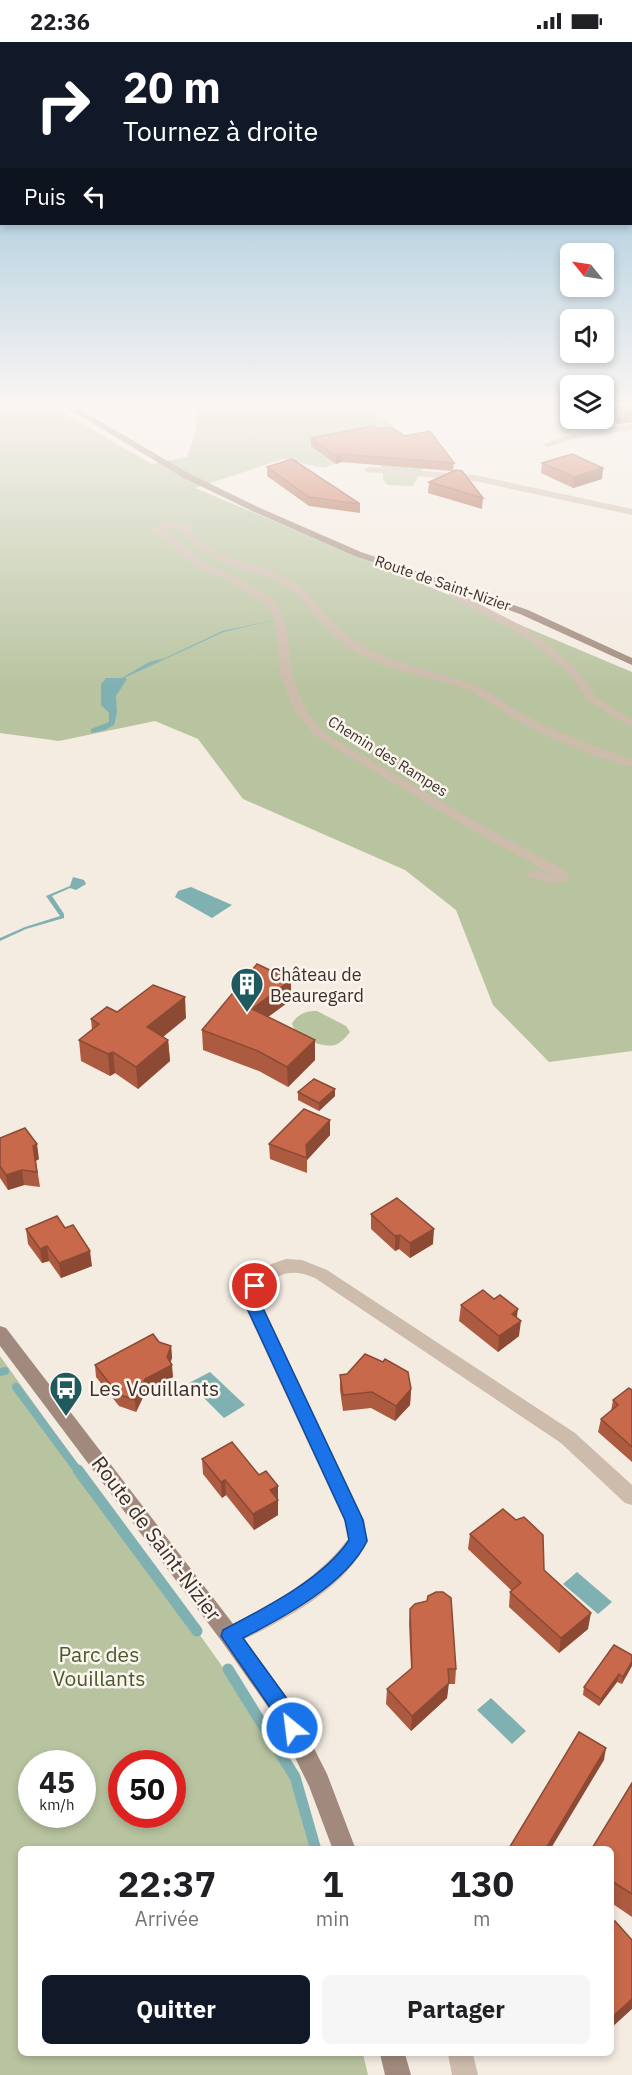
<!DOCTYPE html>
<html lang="fr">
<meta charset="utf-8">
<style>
body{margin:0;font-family:"IBM Plex Sans",sans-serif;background:#f6f6f6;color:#202124;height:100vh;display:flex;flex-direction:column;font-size:22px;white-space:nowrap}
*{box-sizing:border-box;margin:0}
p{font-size:20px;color:#757577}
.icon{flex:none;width:33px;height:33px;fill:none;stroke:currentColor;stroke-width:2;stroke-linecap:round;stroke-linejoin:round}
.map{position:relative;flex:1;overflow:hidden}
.sheet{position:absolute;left:18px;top:1804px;width:596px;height:210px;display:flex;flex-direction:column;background:#fff;border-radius:9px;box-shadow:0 3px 9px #0003}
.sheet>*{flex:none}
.guide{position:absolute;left:0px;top:0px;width:633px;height:183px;box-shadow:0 3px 9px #0003;background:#111827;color:#fff;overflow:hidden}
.needle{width:39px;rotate:300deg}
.tools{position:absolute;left:560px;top:201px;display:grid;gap:12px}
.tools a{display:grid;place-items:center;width:54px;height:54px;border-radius:9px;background:#fff;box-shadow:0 3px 9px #0003;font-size:30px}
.speed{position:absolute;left:18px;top:1708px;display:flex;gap:12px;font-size:30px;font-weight:700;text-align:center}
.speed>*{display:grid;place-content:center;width:78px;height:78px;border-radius:50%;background:#fff;box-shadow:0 3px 9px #0003;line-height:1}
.speed small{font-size:15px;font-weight:400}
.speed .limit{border:9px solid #d22;background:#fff;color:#111}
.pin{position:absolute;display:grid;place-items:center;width:51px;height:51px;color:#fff;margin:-26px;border:3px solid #fff;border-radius:50%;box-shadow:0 2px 6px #0007}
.me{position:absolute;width:66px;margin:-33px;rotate:331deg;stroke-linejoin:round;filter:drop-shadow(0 0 4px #0008)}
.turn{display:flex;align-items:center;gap:21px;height:126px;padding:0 24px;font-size:27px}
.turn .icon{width:78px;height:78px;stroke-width:2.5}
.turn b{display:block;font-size:42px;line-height:51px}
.then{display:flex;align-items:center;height:57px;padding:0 24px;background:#0003;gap:12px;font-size:22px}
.eta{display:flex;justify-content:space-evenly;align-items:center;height:102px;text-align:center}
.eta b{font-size:36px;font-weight:700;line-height:42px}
.action{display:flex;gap:12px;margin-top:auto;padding:12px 24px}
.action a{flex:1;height:69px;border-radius:9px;background:#111827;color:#fff;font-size:24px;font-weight:700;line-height:69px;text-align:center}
.action a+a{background:#f6f6f6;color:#202124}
.status{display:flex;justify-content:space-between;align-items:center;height:42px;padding:0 30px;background:#fff;direction:ltr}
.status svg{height:16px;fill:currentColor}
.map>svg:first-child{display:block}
.green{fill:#b8c4a0;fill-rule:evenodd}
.water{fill:#7fb0b2}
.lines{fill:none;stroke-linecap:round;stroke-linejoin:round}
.stream-far1{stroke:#7fb0b2;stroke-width:8}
.stream{stroke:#7fb0b2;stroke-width:11}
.minor{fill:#cdbbac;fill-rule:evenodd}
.secondary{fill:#a18a7d;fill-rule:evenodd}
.wall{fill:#ac5a40}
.shaded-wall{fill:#8c4a34}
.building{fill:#c8694b;stroke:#8c4a34;stroke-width:1.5}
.route{fill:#1a73e8;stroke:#114b97;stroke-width:1.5}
.labels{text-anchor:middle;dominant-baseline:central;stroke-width:5;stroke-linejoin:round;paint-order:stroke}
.far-street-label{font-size:15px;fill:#3b302b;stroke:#fbf5ee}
.poi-label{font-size:18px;fill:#3b302b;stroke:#fbf5ee;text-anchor:start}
.near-poi-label{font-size:21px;fill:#3b302b;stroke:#fbf5ee;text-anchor:start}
.near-street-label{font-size:21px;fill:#3b302b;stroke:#fbf5ee}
.near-park-label{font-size:21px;fill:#4a5a2e;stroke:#fbf5ee}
</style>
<div class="status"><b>22:36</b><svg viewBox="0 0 49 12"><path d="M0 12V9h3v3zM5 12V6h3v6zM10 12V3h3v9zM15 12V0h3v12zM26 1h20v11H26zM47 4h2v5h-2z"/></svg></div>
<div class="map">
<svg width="632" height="2033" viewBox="0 0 632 2033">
<rect width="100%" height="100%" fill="#f4ebe1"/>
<g class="green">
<path d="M0,362H48L152,422L187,415L196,389V368L201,362H326L376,370L430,413L413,444L388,443L383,438L382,421L354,414L324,426L283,417L195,446L632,630V1009L549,1020L493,963L456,868L405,828L243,757L198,697L155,679L59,699L0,691Z"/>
<path d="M317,969L346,984L350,990C346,995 341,1001 335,1003C321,1006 297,996 292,982C297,972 306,969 317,969Z"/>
<path d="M0,1314L222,1624L289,1735L315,1807L21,1808V2012H363L368,2033H0ZM32,1722H82V1773H32ZM122,1722H172V1773H122Z"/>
</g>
<g class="water">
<path d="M278,577L224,590L124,636L127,637L116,654L117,671L114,683L105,688L91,691V687L109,680V671L101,663V642L106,636H122L149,620L165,616L222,589Z"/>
<path d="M73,835L84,838L86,842L76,848L70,846L52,854L64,872V876L26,887L0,899V896L25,885L60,874L46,854L70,844Z"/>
<path d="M191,845L232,863L212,876L175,855L178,849Z"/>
<path d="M210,1330L245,1363L224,1376L189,1341Z"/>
<path d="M577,1530L612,1560L598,1572L563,1542Z"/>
<path d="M491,1656L526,1689L512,1702L477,1668Z"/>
</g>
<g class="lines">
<g class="stream-far1">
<path d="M0,1330L5,1329"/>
<path d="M16,1345L79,1430"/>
</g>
<g class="stream">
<path d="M78,1428L197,1589"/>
<path d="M228,1627L295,1735L316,1808"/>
</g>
<g class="minor">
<path d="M632,382V388L581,395L547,405L543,402L580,390Z"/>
<path d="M369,425L475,433L632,467V473L475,439L366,430L364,428Z"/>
<path d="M167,479L186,482C217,524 251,516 292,539C305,546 311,556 320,567C332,581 345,594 361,603C396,625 439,628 476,644C495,652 509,665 527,674C560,692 596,705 632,717V725C593,715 553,698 518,679C500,669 486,656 467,648C429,633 386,629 351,607C337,597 325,586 314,573C305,562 299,551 286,544C246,521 210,528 180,486L169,485L164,488L209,524L235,534L271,556L280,567L286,583L292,633L305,667L323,690L481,783L565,828L569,837L567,840L550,841L528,835L526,832L533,828L554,833L473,789L315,694L294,668L280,633L276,583L271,570L263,560L227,538L201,528L155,490V486Z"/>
<path d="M454,542L459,545L458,551L522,584L550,604L578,628L595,654L632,678V686L587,658L570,632L542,608L514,588L449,554V545Z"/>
<path d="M286,1217L302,1218L327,1228L575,1391L632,1443V1463L625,1461L561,1401L315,1236C294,1227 281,1229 264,1245L263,1265L364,1478L368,1499C344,1548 284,1578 237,1601L230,1603L223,1601L220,1594L223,1587C269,1565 316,1539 348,1497L344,1478L245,1265C248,1234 256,1226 286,1217Z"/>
<path d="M448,2012H473L478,2033H452Z"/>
</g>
<g class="secondary">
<path d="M61,362H71L188,431L260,466L361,510L528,568L632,616V623L520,572L355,514L254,470L182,435Z"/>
<path d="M0,1284L6,1286L237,1587L291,1661L327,1732L356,1808H333L309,1744L275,1675L223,1601L0,1304Z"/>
<path d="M380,2012H405L411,2033H385Z"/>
</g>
</g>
<g class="wall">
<path d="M603,362H632V380L617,382L603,372Z"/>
<path d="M376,387L404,394L454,421L453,429L483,456L482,467L428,451L429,440L453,429L341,420L336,422L311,404V396Z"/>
<path d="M542,421L602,437L573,446L541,431Z"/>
<path d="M267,425L360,462V471L309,464L267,434Z"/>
<path d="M291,958L268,975L315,1018L288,1045L259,1029L203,1008L202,988Z"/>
<path d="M117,970L186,976L163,995L168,998L170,1019L138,1047L115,1031L110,1034L81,1019L79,998L92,988L91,977Z"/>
<path d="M298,1050L335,1054L319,1069L298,1058Z"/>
<path d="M330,1078V1093L307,1118V1131L270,1117L269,1102Z"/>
<path d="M0,1096L39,1117L36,1119L40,1145L24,1143L8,1148L0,1136Z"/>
<path d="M371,1172L433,1202L410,1216L399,1207L395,1209L371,1187Z"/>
<path d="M26,1187L92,1224L61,1236L49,1219L42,1221L28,1202Z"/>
<path d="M461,1263L517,1276L519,1294L498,1310L459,1279Z"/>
<path d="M159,1300L171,1304L172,1316L170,1320L173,1335L146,1349L136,1370L119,1364L96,1335L95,1323Z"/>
<path d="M340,1333L411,1347L410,1363L395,1379L371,1366L343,1369L340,1348Z"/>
<path d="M632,1348V1420L598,1390L601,1377L611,1369L613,1358Z"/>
<path d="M202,1417L259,1433L278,1444V1473L254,1488L226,1453L222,1456L203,1432Z"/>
<path d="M470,1492L544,1528L588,1587L559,1611L509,1565L510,1550L512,1549L468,1507Z"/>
<path d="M410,1567L456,1627L455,1642H448L447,1656L411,1689L386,1662L387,1647L411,1627L409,1582Z"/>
<path d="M632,1613L622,1642L617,1640L599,1664L583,1653L584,1645Z"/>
<path d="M632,1741V1875L610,1860V1808Z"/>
</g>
<g class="shaded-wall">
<path d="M632,371V380L617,382L618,374Z"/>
<path d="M342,412L341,420L336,422V414Z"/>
<path d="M603,426L602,437L573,446L574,435Z"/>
<path d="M291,938V958L253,986L252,967Z"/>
<path d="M185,955L186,976L149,1006L147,985Z"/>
<path d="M168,998L170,1019L138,1047L136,1025Z"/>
<path d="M315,998V1018L288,1045L287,1025Z"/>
<path d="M113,1010L115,1031L110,1034L108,1012Z"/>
<path d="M335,1047V1054L319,1069V1061Z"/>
<path d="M330,1078V1093L307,1118L306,1103Z"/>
<path d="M37,1102L39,1117L35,1119L33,1104Z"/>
<path d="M22,1128L24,1143L8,1148L6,1133Z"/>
<path d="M434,1187L433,1202L410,1216V1201Z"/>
<path d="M400,1193L399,1207L395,1209V1194Z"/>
<path d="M47,1204L49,1219L42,1221L40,1207Z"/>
<path d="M90,1209L92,1224L61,1236L59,1221Z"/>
<path d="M518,1267L516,1282L521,1279L519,1294L498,1310L499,1294L512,1272Z"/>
<path d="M171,1304L172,1316L169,1325L172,1323L173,1335L146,1349L136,1370L135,1358L145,1337L167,1315Z"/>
<path d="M411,1347L410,1363L395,1379L396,1364Z"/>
<path d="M225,1438L226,1453L222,1456L221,1440Z"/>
<path d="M278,1444V1473L254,1488L253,1472L270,1448Z"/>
<path d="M591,1571L588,1587L559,1611L561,1596Z"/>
<path d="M632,1619V1624L622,1642L623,1635Z"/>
<path d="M619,1632L617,1640L599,1664L601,1657Z"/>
<path d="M449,1641L447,1656L411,1689L412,1674Z"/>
<path d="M606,1706L604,1718L550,1808H545Z"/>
<path d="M632,1957V1967L610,1987V1977Z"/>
</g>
<g class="building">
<path d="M603,362H632V371L618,374L603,363Z"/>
<path d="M372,384L376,387L390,385L404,394L430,389L454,421L342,412L336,414L311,396Z"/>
<path d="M572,412L603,426L574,435L542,421Z"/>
<path d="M292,417L360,462L309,455L267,425Z"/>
<path d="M456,428L462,429L483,456L429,440Z"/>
<path d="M257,922L291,938L252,967L315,998L287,1025L258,1009L202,988Z"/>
<path d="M153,943L185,955L147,985L168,998L136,1025L113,1010L108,1012L79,998L99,982L91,977L107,965L117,970Z"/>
<path d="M314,1037L335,1047L319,1061L298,1050Z"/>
<path d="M304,1067L330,1078L306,1103L307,1116L269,1102Z"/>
<path d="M25,1086L37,1102L33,1104L37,1130L22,1128L6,1133L0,1124V1096Z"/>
<path d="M397,1156L434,1187L410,1201L400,1193L395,1194L371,1172Z"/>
<path d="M57,1174L65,1186L73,1183L90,1209L59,1221L47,1204L40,1207L26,1187Z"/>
<path d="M483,1248L494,1257L500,1253L518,1267L512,1272L521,1279L499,1294L461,1263Z"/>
<path d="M153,1292L159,1300L171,1304L167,1315L172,1323L145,1337L135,1358L118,1352L95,1323Z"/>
<path d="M365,1312L383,1320L385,1317L408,1330L411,1347L396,1364L372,1350L343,1353L340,1333L347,1332Z"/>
<path d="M629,1346L632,1348V1405L601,1377L618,1363L613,1358Z"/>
<path d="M232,1400L259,1433L266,1429L278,1444L270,1448L278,1458L253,1472L225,1438L221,1440L202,1417Z"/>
<path d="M503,1467L516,1478L524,1475L543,1493L544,1528L591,1571L561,1596L510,1550L521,1541L470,1492Z"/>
<path d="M436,1550H443L451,1556L456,1627H448L449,1641L412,1674L387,1647L412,1626L410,1567L415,1562L427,1559L428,1554Z"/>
<path d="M614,1603L632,1613V1619L623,1635L619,1632L601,1657L584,1645Z"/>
<path d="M579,1690L606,1706L545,1808H508Z"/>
<path d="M632,1741V1852L610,1838V1808H591Z"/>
<path d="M615,1879L632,1898V1957L610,1977V1883Z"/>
</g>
<linearGradient id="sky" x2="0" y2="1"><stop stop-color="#7eb2d2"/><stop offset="0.56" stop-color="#faf6f2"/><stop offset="1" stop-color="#faf6f2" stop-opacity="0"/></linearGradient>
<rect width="632" height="646" fill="url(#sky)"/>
<path class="route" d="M255,1238L261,1239L263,1244L262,1264L363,1478L367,1499C346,1542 284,1575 243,1596L290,1661L302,1686L299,1692L292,1695L285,1692L276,1674L221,1594L223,1588C265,1566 323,1537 349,1498L345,1478L246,1264L250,1239Z"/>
<defs>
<symbol id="building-pin" viewBox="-11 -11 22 30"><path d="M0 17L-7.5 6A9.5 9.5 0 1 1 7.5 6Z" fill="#1f5a5e" stroke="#fbf5ee"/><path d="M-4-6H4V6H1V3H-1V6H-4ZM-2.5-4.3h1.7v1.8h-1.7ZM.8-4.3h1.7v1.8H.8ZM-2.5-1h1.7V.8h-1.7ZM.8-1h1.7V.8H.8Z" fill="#fff"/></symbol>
<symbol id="bus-pin" viewBox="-11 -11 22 30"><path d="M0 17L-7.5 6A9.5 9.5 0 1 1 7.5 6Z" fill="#1f5a5e" stroke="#fbf5ee"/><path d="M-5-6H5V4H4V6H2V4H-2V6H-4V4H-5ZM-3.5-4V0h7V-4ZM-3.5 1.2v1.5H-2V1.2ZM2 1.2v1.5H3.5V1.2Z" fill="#fff"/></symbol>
</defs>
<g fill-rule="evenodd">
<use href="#building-pin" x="228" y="923" width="38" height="52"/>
<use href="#bus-pin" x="47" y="1327" width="38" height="52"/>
</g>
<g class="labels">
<g class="far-street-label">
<text transform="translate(443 541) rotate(19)">Route de Saint-Nizier</text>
<text transform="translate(388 714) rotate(32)">Chemin des Rampes</text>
</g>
<g class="poi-label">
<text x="270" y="932">Château de<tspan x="270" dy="21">Beauregard</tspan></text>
</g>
<g class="near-poi-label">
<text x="89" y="1346">Les Vouillants</text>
</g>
<g class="near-street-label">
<text transform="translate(157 1496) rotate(53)">Route de Saint-Nizier</text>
</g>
<g class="near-park-label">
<text x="99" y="1612">Parc des<tspan x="99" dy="24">Vouillants</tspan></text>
</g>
</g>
</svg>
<div class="tools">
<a><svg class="needle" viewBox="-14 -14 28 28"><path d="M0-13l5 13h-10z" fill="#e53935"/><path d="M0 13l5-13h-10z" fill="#757577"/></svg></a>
<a><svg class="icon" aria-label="sound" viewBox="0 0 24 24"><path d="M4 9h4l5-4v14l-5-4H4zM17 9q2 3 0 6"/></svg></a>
<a><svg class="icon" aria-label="layers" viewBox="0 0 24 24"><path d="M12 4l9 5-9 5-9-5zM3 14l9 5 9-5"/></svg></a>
</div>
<div class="speed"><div>45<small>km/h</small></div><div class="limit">50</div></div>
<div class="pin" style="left:255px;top:1244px;background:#d93025"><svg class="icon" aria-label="arrive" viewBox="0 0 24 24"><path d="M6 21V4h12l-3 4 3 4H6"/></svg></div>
<svg class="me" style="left:292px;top:1686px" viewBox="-20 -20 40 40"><circle r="17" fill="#1a73e8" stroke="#fff" stroke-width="3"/><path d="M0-11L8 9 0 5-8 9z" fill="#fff"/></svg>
<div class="guide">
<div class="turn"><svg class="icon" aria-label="right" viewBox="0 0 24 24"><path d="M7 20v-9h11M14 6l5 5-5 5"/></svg><div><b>20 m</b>Tournez à droite</div></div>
<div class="then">Puis<svg class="icon" aria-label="left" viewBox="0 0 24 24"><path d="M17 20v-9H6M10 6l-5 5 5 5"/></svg></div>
</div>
<section class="sheet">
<div class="eta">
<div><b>22:37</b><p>Arrivée</p></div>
<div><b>1</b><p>min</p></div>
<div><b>130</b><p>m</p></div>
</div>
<div class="action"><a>Quitter</a><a>Partager</a></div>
</section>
</div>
